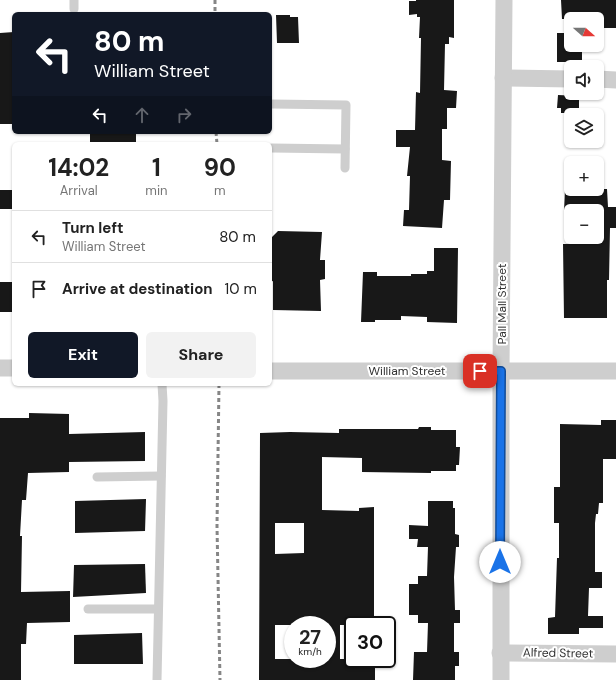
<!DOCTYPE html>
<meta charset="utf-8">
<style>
body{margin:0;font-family:"DM Sans",sans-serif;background:#f2f2f2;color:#222;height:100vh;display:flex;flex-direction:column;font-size:15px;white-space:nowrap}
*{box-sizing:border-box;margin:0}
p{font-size:13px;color:#767676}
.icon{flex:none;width:22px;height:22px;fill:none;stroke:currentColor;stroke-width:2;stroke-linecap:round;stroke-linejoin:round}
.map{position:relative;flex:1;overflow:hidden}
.sheet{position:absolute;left:12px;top:142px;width:260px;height:244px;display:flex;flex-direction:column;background:#fff;border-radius:6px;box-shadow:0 1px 3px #0004}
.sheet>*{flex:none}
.banner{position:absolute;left:12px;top:12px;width:260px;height:122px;border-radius:6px;box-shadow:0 1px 3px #0004;background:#111827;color:#fff;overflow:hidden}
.needle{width:26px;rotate:111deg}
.fabs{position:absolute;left:564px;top:12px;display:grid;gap:8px}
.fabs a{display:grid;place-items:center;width:40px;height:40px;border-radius:6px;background:#fff;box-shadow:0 1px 3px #0004;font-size:20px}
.speed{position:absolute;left:284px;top:616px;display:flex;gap:8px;font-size:20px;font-weight:700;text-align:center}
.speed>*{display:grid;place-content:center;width:52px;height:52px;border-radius:50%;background:#fff;box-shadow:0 1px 3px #0004;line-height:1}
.speed small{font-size:10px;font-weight:400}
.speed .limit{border:2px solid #111;border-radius:6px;background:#fff;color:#111}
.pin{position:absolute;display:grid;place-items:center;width:34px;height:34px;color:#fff;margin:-17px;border-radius:8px;box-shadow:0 2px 6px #0006}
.me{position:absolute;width:44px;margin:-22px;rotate:0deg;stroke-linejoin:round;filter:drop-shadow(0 0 3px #0008)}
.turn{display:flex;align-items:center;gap:14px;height:84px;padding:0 16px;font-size:18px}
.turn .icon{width:52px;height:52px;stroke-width:2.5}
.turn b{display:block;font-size:28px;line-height:34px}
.lanes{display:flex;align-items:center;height:38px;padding:0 16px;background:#0003;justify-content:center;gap:20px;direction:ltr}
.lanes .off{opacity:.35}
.eta{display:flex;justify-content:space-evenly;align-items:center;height:68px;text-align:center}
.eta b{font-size:24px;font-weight:700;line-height:28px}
.primary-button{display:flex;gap:8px;margin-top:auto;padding:8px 16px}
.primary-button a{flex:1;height:46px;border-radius:6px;background:#111827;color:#fff;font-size:16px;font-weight:700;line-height:46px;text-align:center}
.primary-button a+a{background:#f2f2f2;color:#222}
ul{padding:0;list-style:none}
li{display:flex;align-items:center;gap:12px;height:52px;padding:0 16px;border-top:1px solid #e0e0e0}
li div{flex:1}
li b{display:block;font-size:15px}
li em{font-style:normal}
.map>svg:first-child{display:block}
.building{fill:#181818;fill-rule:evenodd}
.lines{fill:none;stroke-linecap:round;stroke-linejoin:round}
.service{stroke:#cecece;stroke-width:9}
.minor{stroke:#cecece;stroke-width:17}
.rail{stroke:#868686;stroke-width:3;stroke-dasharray:4 3;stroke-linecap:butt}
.route-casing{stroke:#114b97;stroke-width:10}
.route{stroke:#1a73e8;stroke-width:7}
.labels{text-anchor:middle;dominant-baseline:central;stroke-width:4;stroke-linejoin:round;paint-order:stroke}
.street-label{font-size:12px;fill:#313131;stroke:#fff}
</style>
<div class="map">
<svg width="616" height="680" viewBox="0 0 616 680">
<rect width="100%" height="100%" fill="#fff"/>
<g class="building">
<path d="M416,0H454V38L449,37V44H445L444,90L457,91L456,108H447V129H442V160L451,161L450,200H444L442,228L403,226L404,210H409L410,176H407L410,147H396V130H415L416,92L420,93L421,38H419L420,17H417V14L409,15V1H416Z"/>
<path d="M561,0H616V28H597V19H562Z"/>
<path d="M276,15H290V17H298L299,43H277Z"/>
<path d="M14,32V124H0V33Z"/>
<path d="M557,33H571V45H582V62H557Z"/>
<path d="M558,95L579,96V113H561V108H557Z"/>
<rect x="90" y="132" width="46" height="12"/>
<path d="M565,189H607L608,207H616V228H610L609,280H607V318H564L563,244H597V211H564Z"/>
<rect x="0" y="190" width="12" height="19"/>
<path d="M278,231L322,232L320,260H325V279L320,280L321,311L273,310V281L270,282V262H272V237Z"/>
<path d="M434,248H458L457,323L427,322V317L401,316V320H375V322H361L363,272H377V276H411V274H427V271H434Z"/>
<rect x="0" y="282" width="14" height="30"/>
<path d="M29,413L69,414V434L145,432V461L69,462V472L28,473L26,500H22L20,536H22L21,592L70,591V622L27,623L26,644H21V680H0V418H29Z"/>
<path d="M601,420H616V459H603V503H599L598,514H596L595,523V572H602V588H589L588,616H603V628H579V634H548V618L555,617L557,558H559V523H554V487H560V424L601,425Z"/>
<path d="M419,427H431V430H456V447H460L459,465H456V471H431V473L362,472V458L322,457V510L359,511V508L374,507V625H340V659H375V680H259L260,433L290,432L339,433V429H418ZM275,523H304V553L275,554ZM275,625H327V659H275Z"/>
<path d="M146,499L145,531L75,533V501Z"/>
<path d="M428,501H453V508H455V534L459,535V547H456L454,577L455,610H460V623H454V652H459V666H455V680H413L414,652H427L428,623H418V615H409V584H418V576H427L428,547H417L418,539H409V525L428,526Z"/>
<path d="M145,564L146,593L73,597L74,565Z"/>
<path d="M142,633L143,664H74V635Z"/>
</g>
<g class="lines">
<g class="service">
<path d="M74,9V0"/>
<path d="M272,104L346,105L345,168"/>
<path d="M272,148L345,149"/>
<path d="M97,477L161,476"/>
<path d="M88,609H158"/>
<path d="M157,680L163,401L162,384"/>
</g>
<g class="minor">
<path d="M503,78L571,79"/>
<path d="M597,79L616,80"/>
<path d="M0,368H14"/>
<path d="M270,371H616"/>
<path d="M500,653L616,654"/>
<path d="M501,680V371L504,0"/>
</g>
<g class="rail">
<path d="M215,0V14"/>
<path d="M216,132L217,144"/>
<path d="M219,384L217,526L220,680"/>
</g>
</g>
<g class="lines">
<defs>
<path id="route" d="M480,371H501L500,562"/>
</defs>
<use href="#route" class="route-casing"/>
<use href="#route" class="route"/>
</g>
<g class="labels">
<g class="street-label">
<text transform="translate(502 304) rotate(-90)">Pall Mall Street</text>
<text x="407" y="371">William Street</text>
<text transform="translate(558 653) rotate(1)">Alfred Street</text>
</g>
</g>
</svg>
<div class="fabs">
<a><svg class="needle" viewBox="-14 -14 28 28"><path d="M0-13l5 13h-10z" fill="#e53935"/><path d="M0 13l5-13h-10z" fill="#767676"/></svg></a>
<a><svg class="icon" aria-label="sound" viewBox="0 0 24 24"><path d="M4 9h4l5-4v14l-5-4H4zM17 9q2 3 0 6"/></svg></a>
<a><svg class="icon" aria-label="layers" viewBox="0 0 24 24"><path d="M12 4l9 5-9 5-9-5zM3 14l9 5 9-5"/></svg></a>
<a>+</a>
<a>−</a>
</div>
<div class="speed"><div>27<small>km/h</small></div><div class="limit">30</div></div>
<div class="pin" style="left:480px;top:371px;background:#d93025"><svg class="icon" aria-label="arrive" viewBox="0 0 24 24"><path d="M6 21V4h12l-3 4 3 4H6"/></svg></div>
<svg class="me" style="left:500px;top:562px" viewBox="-20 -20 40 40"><circle r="19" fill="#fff"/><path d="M0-13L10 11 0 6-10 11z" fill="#1a73e8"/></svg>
<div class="banner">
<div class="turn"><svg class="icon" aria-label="left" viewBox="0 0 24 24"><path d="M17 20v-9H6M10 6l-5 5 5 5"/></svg><div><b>80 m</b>William Street</div></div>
<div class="lanes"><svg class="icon" aria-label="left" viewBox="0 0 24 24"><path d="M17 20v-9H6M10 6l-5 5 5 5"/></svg><svg class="icon off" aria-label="ahead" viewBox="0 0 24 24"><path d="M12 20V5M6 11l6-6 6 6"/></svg><svg class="icon off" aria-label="right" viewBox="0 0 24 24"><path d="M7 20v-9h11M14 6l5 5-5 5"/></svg></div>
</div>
<section class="sheet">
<div class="eta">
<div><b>14:02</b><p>Arrival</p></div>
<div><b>1</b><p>min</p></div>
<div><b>90</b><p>m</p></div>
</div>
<ul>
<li><svg class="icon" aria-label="left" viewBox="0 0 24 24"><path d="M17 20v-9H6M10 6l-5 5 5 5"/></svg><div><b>Turn left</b><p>William Street</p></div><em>80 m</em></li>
<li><svg class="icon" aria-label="arrive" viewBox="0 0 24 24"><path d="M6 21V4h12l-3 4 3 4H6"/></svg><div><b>Arrive at destination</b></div><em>10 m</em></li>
</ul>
<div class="primary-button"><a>Exit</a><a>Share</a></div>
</section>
</div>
